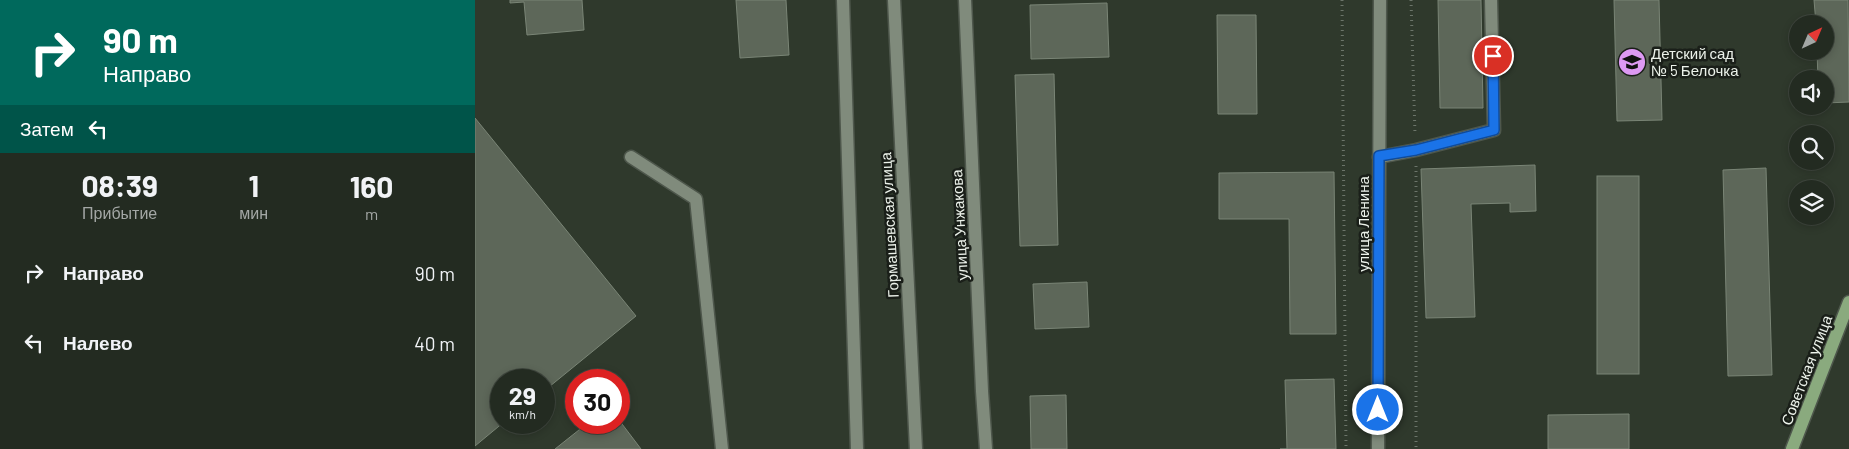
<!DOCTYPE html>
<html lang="ru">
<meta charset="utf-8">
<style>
body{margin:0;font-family:Barlow,sans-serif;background:#2b332a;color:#f1f3f6;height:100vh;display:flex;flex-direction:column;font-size:19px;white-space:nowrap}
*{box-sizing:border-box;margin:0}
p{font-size:16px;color:#a3a7a5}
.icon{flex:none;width:28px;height:28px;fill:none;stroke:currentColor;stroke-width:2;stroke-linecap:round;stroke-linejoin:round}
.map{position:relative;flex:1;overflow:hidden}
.drawer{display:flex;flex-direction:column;background:#232b21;width:475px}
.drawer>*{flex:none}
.guide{background:#00695c;color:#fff;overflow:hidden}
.needle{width:32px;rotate:44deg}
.tools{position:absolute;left:1314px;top:15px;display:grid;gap:10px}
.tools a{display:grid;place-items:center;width:45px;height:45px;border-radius:50%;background:#232b21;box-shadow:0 2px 8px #0003,0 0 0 1px #40473f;font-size:25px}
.speed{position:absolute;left:15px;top:369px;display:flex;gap:10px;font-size:25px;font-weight:700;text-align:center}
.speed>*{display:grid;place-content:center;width:65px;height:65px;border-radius:50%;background:#232b21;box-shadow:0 2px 8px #0003,0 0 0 1px #40473f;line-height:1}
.speed small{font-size:12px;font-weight:400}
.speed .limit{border:8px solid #d22;background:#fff;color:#111}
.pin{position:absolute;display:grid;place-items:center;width:42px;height:42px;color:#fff;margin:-21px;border:2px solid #fff;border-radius:50%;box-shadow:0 1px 5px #0007}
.me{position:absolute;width:55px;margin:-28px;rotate:0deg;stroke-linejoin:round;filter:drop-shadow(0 0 4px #0008)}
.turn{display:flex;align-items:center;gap:18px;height:105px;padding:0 20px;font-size:22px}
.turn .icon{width:65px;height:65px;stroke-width:2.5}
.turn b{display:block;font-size:35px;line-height:42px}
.then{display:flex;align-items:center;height:48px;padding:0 20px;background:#0003;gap:10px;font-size:19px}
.eta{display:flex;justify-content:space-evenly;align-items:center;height:85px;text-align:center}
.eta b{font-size:30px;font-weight:700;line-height:35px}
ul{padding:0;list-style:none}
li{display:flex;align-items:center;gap:15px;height:70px;padding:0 20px}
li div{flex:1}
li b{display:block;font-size:19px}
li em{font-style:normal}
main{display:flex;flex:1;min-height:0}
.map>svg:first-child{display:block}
.building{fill:#5d6759;stroke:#7a8576}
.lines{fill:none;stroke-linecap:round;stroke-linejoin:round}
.minor-casing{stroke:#4e574c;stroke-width:15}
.major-casing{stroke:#4e574c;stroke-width:15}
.path{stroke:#6c756a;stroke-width:3;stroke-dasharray:1 4;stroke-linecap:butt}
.minor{stroke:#808b7c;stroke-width:12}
.major{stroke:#8aaa7e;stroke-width:12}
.route-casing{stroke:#114b97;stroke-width:12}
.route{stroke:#1a73e8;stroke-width:9}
.labels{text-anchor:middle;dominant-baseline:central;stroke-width:5;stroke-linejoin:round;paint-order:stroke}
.poi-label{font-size:15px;fill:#ecf2ea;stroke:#1a1f19;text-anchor:start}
.street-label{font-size:15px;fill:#ecf2ea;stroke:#1a1f19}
</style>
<main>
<section class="drawer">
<div class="guide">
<div class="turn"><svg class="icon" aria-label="right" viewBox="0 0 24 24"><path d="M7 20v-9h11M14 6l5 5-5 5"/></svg><div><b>90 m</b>Направо</div></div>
<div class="then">Затем<svg class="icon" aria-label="left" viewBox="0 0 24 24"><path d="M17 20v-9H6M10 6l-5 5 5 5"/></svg></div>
</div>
<div class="eta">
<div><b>08:39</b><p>Прибытие</p></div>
<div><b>1</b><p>мин</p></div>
<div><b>160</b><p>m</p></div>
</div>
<ul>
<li><svg class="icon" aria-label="right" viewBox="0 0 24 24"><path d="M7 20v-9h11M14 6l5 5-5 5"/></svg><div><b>Направо</b></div><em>90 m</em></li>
<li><svg class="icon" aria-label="left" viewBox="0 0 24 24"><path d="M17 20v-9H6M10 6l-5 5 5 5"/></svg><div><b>Налево</b></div><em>40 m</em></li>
</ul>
</section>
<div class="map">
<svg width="1374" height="449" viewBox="0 0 1374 449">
<rect width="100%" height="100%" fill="#2f392c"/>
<g class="building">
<path d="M35,0H107L109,30L52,35L49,2L35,3Z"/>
<path d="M261,0H311L314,55L265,58Z"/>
<path d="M963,0H1006L1008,108H965Z"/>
<path d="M1139,0H1184L1187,120L1142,121Z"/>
<path d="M1339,0H1373L1374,102L1350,103V79H1343L1342,51H1350V24H1341Z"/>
<path d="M632,3L634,57L556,59L555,5Z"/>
<path d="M742,15H781L782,114H743Z"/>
<path d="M579,74L583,245L545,246L540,75Z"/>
<path d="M0,118L161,316L69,391V380H26V422H29L0,446Z"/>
<path d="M1060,165L1061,211L1035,212V203L996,204L1000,317L951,318L946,169Z"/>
<path d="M1291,168L1297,375L1253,376L1248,170Z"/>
<path d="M859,172L861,334H815L814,219H744V173Z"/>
<rect x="1122" y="176" width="42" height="198"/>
<path d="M612,282L614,327L560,329L558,284Z"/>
<path d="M859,379L861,449H805H812L810,380Z"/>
<path d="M591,395L592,449H556L555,396Z"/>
<path d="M1154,414V449H1073V415Z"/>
<path d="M144,420L166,449H80L114,422H144Z"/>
</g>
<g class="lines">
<defs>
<g id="minor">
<path d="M368,0L382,449"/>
<path d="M419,0L441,449"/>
<path d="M490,0L507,391L511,449"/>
<path d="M156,157L221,199L247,449"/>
<path d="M904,157L941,150L1019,130L1016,0"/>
<path d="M903,449L905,0"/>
</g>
<path id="major" d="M1317,449L1374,302"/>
</defs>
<use href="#minor" class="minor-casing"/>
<use href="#major" class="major-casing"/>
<g class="path">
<path d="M867,0L871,449"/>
<path d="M936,0L940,134"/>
<path d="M941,166V449"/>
</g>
<use href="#minor" class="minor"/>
<use href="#major" class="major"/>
</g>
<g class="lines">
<defs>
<path id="route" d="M903,410L904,156L941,150L1019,130L1018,56"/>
</defs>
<use href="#route" class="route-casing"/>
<use href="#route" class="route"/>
</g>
<defs>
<symbol id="school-disc" viewBox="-11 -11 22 22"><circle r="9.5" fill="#dd99f3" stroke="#1a1f19"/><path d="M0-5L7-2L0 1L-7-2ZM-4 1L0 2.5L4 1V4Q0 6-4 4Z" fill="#111"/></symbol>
</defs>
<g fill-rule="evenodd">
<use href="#school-disc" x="1141" y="46" width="32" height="32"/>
</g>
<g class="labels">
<g class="poi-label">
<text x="1176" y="53">Детский сад<tspan x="1176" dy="17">№ 5 Белочка</tspan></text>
</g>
<g class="street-label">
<text transform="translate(888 224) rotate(-90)">улица Ленина</text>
<text transform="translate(414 225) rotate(-93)">Гормашевская улица</text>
<text transform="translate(484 225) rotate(-93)">улица Унжакова</text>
<text transform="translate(1331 370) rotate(-69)">Советская улица</text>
</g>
</g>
</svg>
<div class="tools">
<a><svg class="needle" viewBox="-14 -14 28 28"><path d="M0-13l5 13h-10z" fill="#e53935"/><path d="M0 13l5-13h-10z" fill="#a3a7a5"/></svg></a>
<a><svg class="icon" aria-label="sound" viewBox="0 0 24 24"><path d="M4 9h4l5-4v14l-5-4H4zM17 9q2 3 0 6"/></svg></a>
<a><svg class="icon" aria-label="search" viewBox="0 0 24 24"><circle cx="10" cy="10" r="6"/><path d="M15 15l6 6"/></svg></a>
<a><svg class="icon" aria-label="layers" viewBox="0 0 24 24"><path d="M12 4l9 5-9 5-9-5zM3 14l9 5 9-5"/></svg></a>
</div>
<div class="speed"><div>29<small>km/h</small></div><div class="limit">30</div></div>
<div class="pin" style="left:1018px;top:56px;background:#d93025"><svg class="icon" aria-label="arrive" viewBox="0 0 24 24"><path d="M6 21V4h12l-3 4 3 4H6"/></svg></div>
<svg class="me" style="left:903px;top:410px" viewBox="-20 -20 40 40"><circle r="17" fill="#1a73e8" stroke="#fff" stroke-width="3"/><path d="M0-11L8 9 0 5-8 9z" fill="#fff"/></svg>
</div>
</main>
